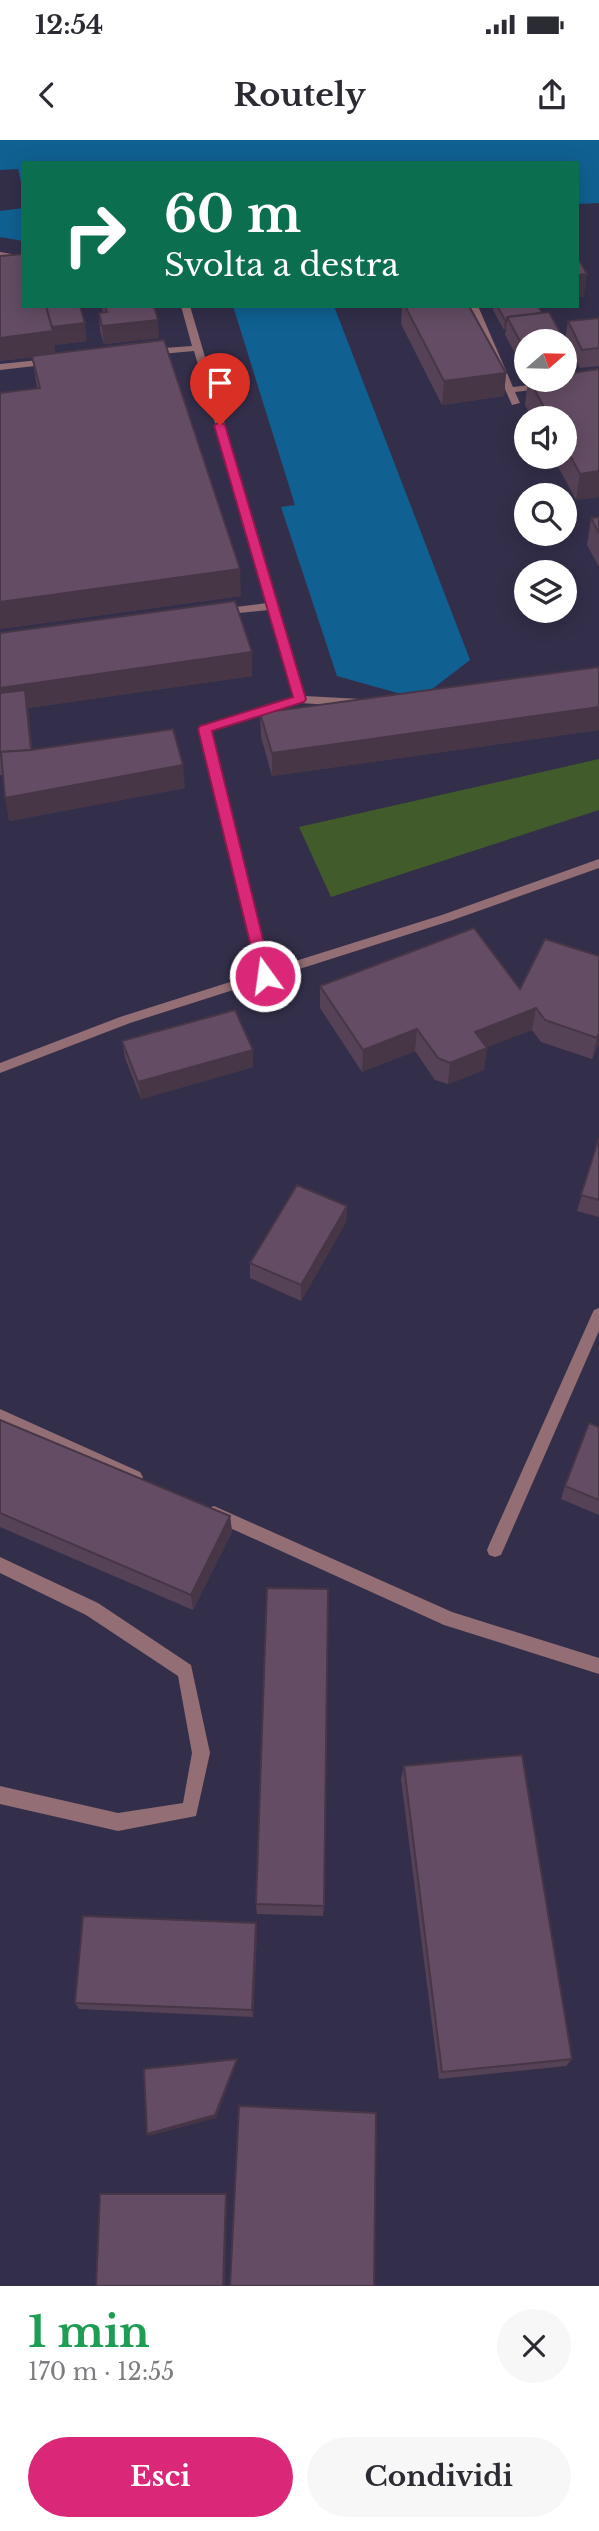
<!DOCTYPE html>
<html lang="it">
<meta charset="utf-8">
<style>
body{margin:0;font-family:"Libre Baskerville",serif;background:#f7f7f7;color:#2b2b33;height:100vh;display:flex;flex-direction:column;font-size:26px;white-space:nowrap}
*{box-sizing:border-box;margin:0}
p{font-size:23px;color:#7c7c81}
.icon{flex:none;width:38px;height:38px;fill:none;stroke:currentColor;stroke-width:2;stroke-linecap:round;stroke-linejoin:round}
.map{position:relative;height:2146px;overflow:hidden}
.sheet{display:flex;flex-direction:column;background:#fff;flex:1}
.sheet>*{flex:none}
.guide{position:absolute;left:21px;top:21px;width:558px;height:147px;border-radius:0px;box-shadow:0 4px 18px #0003;background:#0b6e4f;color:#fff;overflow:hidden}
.needle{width:46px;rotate:70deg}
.buttons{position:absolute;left:514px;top:189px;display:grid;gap:14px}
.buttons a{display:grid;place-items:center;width:63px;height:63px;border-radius:50%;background:#fff;box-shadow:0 4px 18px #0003;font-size:35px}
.pin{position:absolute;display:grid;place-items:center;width:60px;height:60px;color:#fff;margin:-72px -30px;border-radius:50% 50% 50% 0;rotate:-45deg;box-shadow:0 0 7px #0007}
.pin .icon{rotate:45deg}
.me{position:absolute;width:77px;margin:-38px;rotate:346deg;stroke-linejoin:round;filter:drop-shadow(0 0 5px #0008)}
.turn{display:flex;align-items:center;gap:24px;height:147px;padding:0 28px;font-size:32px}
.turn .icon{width:91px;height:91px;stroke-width:2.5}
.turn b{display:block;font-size:49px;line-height:60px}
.round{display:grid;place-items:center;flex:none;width:74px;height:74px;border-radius:37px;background:#f7f7f7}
.summary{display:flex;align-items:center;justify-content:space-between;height:119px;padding:0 28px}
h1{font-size:42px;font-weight:700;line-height:52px;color:#1e9e55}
.cta{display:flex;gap:14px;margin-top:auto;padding:14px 28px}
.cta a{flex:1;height:80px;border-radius:42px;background:#db2777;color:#fff;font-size:28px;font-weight:700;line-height:80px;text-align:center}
.cta a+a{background:#f7f7f7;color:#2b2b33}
.status{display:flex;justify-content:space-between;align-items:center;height:49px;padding:0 35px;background:#fff;direction:ltr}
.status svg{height:19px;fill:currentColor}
header{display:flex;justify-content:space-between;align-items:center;height:91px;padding:0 28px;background:#fff;font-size:32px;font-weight:700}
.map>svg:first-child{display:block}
.green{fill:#415b2a}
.water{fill:#106192}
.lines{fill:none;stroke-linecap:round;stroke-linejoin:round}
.street{fill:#936e74;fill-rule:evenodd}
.wall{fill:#564256}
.shaded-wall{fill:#463646}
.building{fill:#644d64;stroke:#463646;stroke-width:2}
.route{fill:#db2777;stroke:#8e194d;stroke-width:2}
</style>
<div class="status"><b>12:54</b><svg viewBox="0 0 49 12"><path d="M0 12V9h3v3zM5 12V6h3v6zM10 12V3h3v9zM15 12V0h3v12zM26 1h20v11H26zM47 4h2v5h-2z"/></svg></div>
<header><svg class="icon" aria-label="back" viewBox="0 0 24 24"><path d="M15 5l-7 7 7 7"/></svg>Routely<svg class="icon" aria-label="share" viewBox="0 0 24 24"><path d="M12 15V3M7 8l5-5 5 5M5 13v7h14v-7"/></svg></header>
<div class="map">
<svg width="599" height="2146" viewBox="0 0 599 2146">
<rect width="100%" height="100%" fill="#332f4a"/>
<path class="green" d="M599,619V670L331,757L299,687Z"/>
<g class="water">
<path d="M0,0H599V63L578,64V23H23V51L18,29L0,30Z"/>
<path d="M23,68V101L0,97V71Z"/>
<path d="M233,166H334L470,520L419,559L337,536L281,367L295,365Z"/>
</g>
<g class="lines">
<g class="street">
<path d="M0,112L23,116V122L0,118Z"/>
<path d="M181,166H190L305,556L361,559L367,563L361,567L300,563L211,591L270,829L442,775L599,719V728L450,781L130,883L0,933V923L120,877L258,833L199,589L201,586L294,557L269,470L219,475L214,472L219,469L267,463L194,211L150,215L145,212L150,209L192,206Z"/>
<path d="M469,166H478L513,247L546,243L551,246L549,248L515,252L520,263L512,265Z"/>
<path d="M49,219L52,220V224L0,230V224Z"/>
<path d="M599,1168V1191L501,1415L495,1417L489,1415L487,1410L489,1405L592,1174L594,1170Z"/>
<path d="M0,1269L140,1332L143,1337L140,1342L135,1344L130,1342L0,1283Z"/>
<path d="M214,1366L452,1472L599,1518V1534L444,1485L208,1378L206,1373L208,1368Z"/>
<path d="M0,1417L98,1463L191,1525L210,1613L196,1676L118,1691L0,1664V1646L118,1673L183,1663L192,1613L178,1536L86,1475L0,1433Z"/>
</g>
</g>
<g class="wall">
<path d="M0,116L87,201L54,205L55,213L241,456L0,489V253L37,248L32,217L0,221Z"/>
<path d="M102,166H154L159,198L104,204L100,191L99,173H103Z"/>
<path d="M402,166H469L506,233L504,256L442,265L401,184Z"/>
<path d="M490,166H538L527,201V235L505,195L506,190H504L493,170V167L491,168Z"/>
<path d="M599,178V226L580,228L565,200L568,181Z"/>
<path d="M599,229V357L576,360L553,317H565V278H532L525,265L528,240H565Z"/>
<path d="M599,377V427L587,405L591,378Z"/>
<path d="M0,493L252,536L28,568L32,610L185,648L9,681L3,635H0Z"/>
<path d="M599,527V590L272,636L261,597L260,573Z"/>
<path d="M599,816V904L592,919L541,902L532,890L487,907L484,930L448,944L435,940L415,911L362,932L320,868V846L520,849Z"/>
<path d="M122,901L253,927L141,959L125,918Z"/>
<path d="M599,998V1077L577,1071Z"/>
<path d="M347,1066L346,1082L301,1161L250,1138V1123Z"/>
<path d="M0,1280L230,1376L232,1392L193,1470L0,1387Z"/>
<path d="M599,1287V1375L561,1359L565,1346Z"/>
<path d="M404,1626L572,1919L566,1926L439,1939L401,1639Z"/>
<path d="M256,1764L324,1766L323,1776L257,1774Z"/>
<path d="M257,1791L253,1877L79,1869L75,1863Z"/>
</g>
<g class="shaded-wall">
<path d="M587,134L584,157H578V135Z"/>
<path d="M158,180L159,198L104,204L102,186Z"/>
<path d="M505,180H507L506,190H504Z"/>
<path d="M85,183L87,201L54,205L55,215L0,221V198L52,187Z"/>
<path d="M571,212L569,230L565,231V213Z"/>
<path d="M506,233L504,256L442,265L444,241Z"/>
<path d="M599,331V357L576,360L580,334Z"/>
<path d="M240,429L241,456L0,489V462Z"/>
<path d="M252,512V536L28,568L35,633L0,572V548Z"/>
<path d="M599,567V590L272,636V613Z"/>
<path d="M183,625L185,648L9,681L5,658Z"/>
<path d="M536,868L532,890L472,913L475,892Z"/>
<path d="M417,889L415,911L362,932L363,910Z"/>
<path d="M599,893V904L592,919L597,898Z"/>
<path d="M487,908L484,930L448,944L450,923Z"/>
<path d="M253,910V927L141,959L138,942Z"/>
<path d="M347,1066L346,1082L301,1161V1145Z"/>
<path d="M230,1376L232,1392L193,1470L191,1455Z"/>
<path d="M256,1783L257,1791L253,1877L252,1870Z"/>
<path d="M237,1919V1922L216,1978L149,1996L147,1994Z"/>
<path d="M226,2054L227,2057L225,2146H223Z"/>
</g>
<g class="building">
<path d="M23,114V166H46L53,191L0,198V116Z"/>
<path d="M578,118L587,134L578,135Z"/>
<path d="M46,166H80L85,183L52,187Z"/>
<path d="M105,166H154L158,180L102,186L99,173L107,172Z"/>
<path d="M405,166H469L506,233L444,241Z"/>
<path d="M497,166H538L542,173L507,177V180H505Z"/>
<path d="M549,172L565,201H527V214L507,177Z"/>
<path d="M599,178V208L582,210L568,181Z"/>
<path d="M164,200L240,429L0,462V253L40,248L32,216Z"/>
<path d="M565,201L571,212L565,213Z"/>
<path d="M599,229V331L580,334L565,306V278H550L529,240H565V234Z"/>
<path d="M599,377V393L591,378Z"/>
<path d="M235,461L252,512L0,548V493Z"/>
<path d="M599,527V567L272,613L260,573Z"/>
<path d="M25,550L31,610L1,612L2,617H0V553Z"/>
<path d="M173,589L183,625L5,658L1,612L31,610Z"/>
<path d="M474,788L520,849L545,799L599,816V893L597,898L545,880L536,868L475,892L487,908L450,923L438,918L417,889L363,910L320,846Z"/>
<path d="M235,870L253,910L138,942L122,901Z"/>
<path d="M599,998V1060L581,1055Z"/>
<path d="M297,1045L347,1066L301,1145L250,1123Z"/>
<path d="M0,1280L230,1376L191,1455L0,1373Z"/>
<path d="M589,1283L599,1287V1360L565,1346Z"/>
<path d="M267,1448L328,1449L324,1766L256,1764Z"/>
<path d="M522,1615L572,1919L442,1932L404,1626Z"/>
<path d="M83,1776L256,1783L252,1870L75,1863Z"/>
<path d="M237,1919L215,1975L147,1994L144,1929Z"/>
<path d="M239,1966L376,1973L374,2146H230Z"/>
<path d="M100,2054H226L223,2146H96Z"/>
</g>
<path class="route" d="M220,282L225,285L306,559L304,562L212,591L272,836L265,841L258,836L198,589L200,586L293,557L214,285Z"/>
</svg>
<div class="buttons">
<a><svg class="needle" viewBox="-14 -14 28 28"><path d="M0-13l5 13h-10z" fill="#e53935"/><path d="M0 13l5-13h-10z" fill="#7c7c81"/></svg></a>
<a><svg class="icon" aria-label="sound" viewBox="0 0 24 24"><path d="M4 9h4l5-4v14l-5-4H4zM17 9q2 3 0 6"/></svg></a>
<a><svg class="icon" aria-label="search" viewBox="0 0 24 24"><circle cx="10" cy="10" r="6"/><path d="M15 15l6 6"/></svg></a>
<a><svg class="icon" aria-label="layers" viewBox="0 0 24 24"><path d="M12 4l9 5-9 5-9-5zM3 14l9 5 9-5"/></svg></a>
</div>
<div class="pin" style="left:220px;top:285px;background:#d93025"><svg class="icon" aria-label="arrive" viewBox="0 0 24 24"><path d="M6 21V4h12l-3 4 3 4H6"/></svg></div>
<svg class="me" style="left:265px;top:836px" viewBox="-20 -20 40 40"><circle r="17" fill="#db2777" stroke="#fff" stroke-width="3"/><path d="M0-11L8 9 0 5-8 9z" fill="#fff"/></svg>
<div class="guide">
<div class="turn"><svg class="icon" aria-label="right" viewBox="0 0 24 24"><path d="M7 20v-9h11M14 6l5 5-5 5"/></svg><div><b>60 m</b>Svolta a destra</div></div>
</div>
</div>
<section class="sheet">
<div class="summary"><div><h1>1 min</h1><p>170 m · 12:55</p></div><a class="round"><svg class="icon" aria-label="close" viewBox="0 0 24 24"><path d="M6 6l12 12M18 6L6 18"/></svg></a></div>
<div class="cta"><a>Esci</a><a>Condividi</a></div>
</section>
